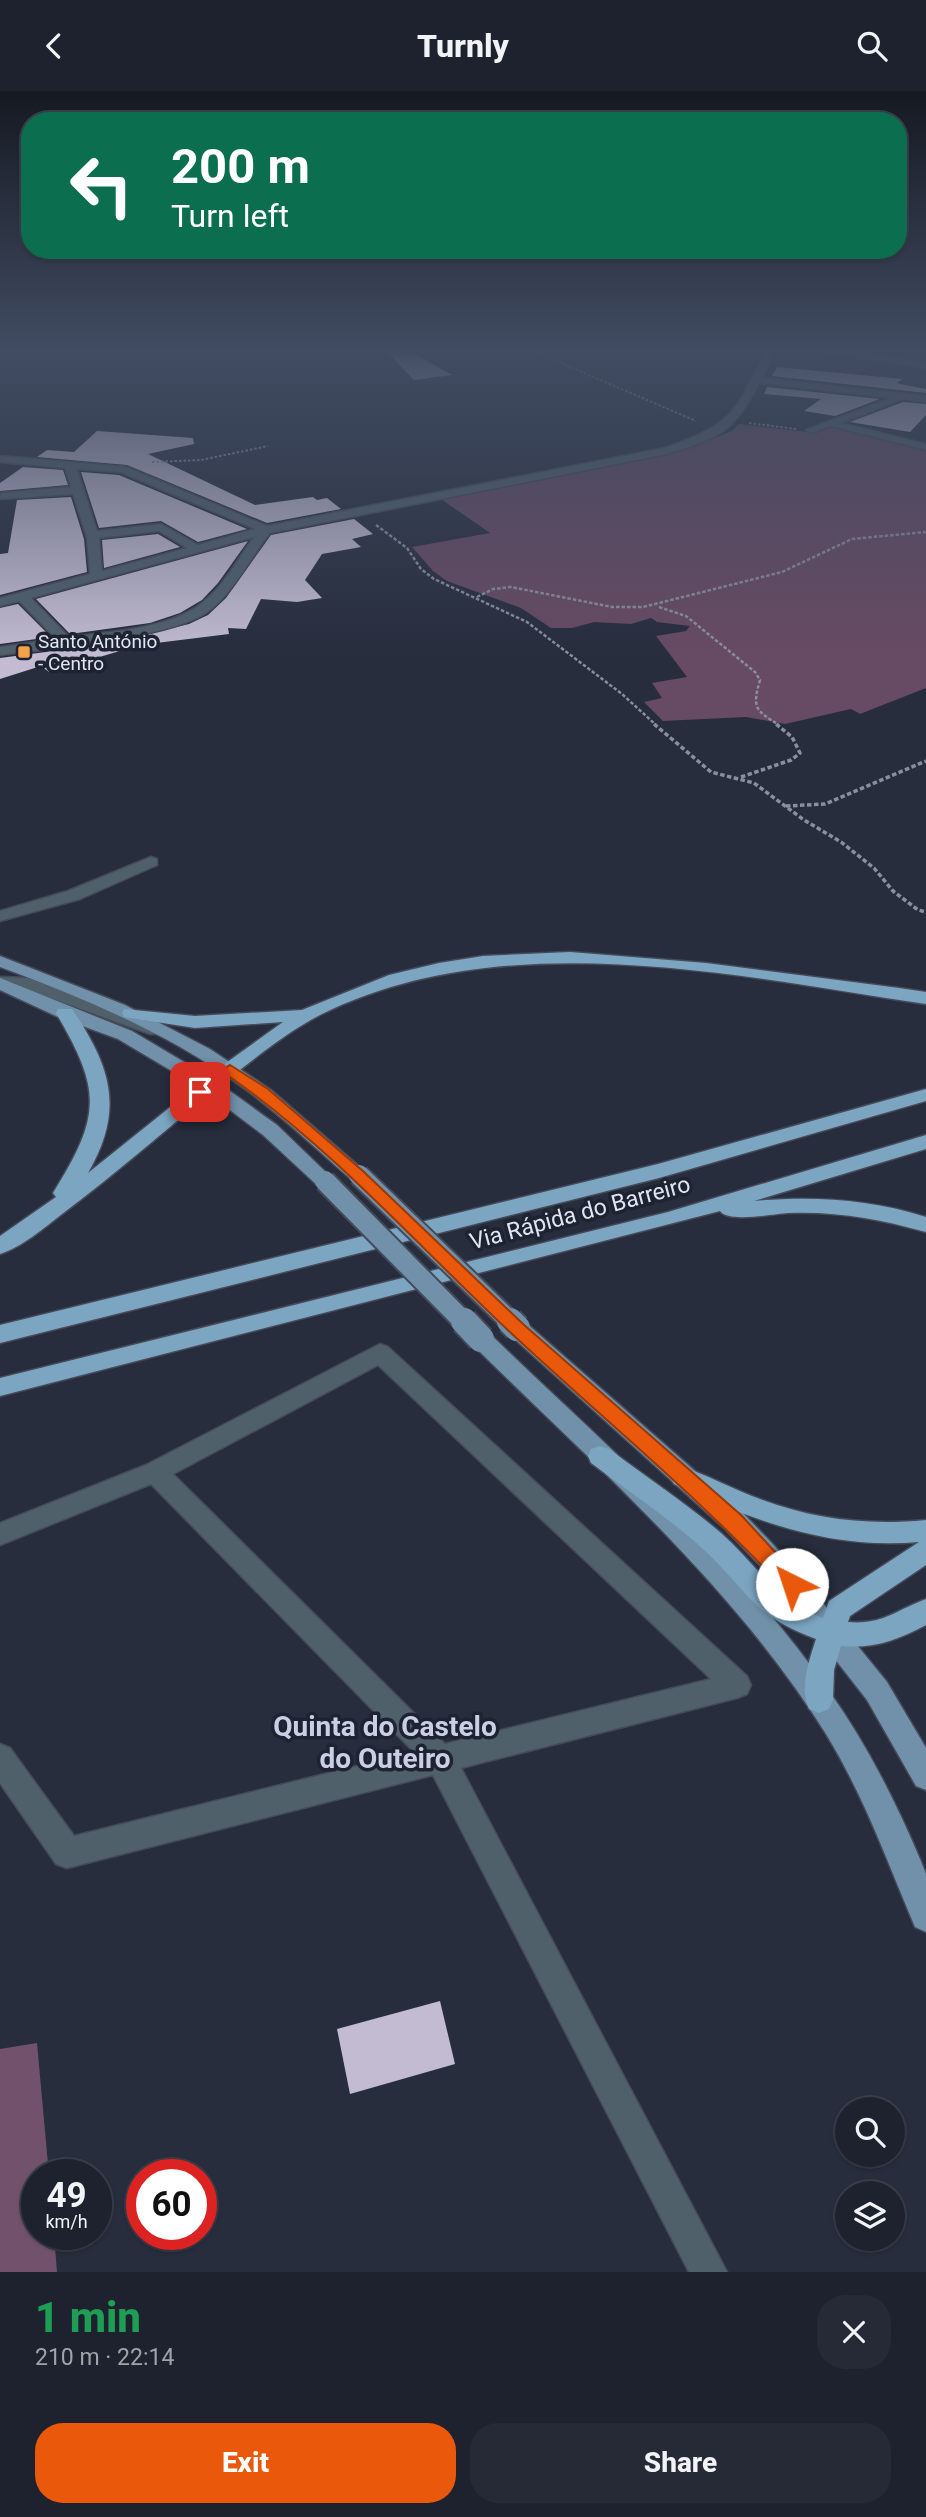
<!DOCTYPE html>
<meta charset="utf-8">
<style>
body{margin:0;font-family:Roboto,sans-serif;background:#252a36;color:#f1f3f6;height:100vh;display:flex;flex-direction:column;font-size:26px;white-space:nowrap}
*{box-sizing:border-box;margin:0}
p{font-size:23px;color:#a0a4aa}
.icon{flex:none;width:38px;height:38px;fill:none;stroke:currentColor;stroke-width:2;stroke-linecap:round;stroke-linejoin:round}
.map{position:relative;height:2181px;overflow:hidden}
.panel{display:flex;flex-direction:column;background:#1d222e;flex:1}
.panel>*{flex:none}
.top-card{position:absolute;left:21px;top:21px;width:886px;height:147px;border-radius:28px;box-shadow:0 2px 5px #0004,0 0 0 2px #3b3f4a;background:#0b6e4f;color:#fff;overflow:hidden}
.tools{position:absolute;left:835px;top:2006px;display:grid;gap:14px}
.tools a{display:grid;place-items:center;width:70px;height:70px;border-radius:50%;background:#1d222e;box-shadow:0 2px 5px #0004,0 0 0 2px #3b3f4a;font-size:35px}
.speed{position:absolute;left:21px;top:2068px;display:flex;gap:14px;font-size:35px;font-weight:700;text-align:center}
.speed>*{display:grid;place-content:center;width:91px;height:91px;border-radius:50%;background:#1d222e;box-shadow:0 2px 5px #0004,0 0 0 2px #3b3f4a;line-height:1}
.speed small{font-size:18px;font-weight:400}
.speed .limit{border:10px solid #d22;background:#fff;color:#111}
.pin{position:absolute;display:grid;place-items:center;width:60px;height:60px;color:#fff;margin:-30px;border-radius:14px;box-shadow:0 4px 10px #0006}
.me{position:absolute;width:77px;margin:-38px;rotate:319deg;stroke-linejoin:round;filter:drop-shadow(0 0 5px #0008)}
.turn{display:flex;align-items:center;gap:24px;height:147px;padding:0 35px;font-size:32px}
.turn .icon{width:91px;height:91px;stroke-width:2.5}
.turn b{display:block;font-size:49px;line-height:60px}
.round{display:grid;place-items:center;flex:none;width:74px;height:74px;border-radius:28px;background:#252a36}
.head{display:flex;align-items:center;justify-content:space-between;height:119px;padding:0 35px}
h1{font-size:42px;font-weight:800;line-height:52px;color:#1e9e55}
.button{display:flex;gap:14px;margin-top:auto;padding:14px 35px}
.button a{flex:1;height:80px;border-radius:28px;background:#ea580c;color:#fff;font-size:28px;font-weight:800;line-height:80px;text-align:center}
.button a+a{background:#252a36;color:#f1f3f6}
header{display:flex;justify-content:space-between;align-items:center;height:91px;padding:0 35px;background:#1d222e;font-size:32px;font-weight:800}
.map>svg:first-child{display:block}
.green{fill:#674a63}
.forest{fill:#72516d}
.building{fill:#c2bbd1}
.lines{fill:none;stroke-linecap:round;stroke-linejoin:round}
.minor-casing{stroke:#454a5a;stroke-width:3}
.major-casing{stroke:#454a5a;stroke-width:3}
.highway-casing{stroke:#454a5a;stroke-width:3}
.path-far2{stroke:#8a8f9c;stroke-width:2;stroke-dasharray:2.5 2;stroke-linecap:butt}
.path-far1{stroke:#8a8f9c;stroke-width:2.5;stroke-dasharray:3.5 2;stroke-linecap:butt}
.path{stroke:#8a8f9c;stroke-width:3.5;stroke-dasharray:4.5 2.5;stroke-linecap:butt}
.minor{fill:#50606b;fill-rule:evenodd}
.major{fill:#7091a9;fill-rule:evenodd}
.highway{fill:#7ca5c1;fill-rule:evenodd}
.major-bridge-far1-casing{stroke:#454a5a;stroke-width:24;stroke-linecap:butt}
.major-bridge-casing{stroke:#454a5a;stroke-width:30;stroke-linecap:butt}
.major-bridge-far1{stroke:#7091a9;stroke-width:20}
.major-bridge{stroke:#7091a9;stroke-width:26}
.route{fill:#ea580c;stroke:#983908;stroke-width:2}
.poi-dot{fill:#f7a149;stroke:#1e2332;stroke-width:2.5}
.labels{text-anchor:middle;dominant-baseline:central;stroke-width:7;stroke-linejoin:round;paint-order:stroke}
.far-poi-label{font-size:19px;fill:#e1e5f0;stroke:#1e2332;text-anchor:start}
.street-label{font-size:23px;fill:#e1e5f0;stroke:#1e2332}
.near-neighbourhood-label{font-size:28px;font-weight:bold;fill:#c9d0e5;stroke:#1e2332}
</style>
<header><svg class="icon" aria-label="back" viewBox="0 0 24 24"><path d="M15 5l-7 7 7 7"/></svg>Turnly<svg class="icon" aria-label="search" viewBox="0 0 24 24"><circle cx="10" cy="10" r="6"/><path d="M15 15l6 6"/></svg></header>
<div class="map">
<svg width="926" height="2181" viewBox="0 0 926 2181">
<rect width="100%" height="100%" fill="#272d3d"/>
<path class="green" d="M739,333L816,342L834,335L926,360V597L860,623L851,618L785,633L746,626L663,630L644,611L662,607L652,592L687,586L656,545L686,540L690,535L657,531L651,527L631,533L594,531L572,537H551L521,517L447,490L433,480L412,456L490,442L441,408L682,360L732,340Z"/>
<path class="forest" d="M37,1952L49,2084H37V2144H54L57,2181H0V1958Z"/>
<g class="building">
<path d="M383,257H404L452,284L414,289Z"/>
<path d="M777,276L903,288L896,292L926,298V302L772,285Z"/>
<path d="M767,296L880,308L835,325L804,320L821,308L764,303Z"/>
<path d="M903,311L926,313V324L910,341L850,331Z"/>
<path d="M97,340L193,347L194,353L148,363L255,414L313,406L317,409L327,407L341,418L267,432L127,374L37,366L47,359L74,361Z"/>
<path d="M23,376L63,379L68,394L0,400V392Z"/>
<path d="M81,381L119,384L247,438L198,451L161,430L99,437Z"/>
<path d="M71,406L84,448L87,481L0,504V463L8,462L17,409Z"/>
<path d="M354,428L373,443L352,448L361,456L322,463L305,489L322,507L297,511L261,508L246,538L228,537L229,543L140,554L49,581L41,575L0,588V567L107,553L189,533L208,524L226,507L271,444Z"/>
<path d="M158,443L180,456L104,477L102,449Z"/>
<path d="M248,450L218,492L202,509L180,522L150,532L70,543L36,508Z"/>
<path d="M18,513L51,546L0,553V517Z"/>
<path d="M440,1910L455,1973L350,2003L337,1938Z"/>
</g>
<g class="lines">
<defs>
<g id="minor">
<path d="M767,257H776L762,287L926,305V311L903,308L841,332L926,353V359L831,335L811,342L806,339L891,307L759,292C736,339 717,349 667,363L270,442C250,467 233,503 206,522C168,547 48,558 0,564V556L56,548L19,510L0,515V507L90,483L87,447L73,403L0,408L1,402L71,396L65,377L0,371V365L126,376L267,435L665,357C736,332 735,321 767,257ZM77,378L120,381L255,438L198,454L161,433L97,440ZM159,440L187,457L102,480L99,447ZM254,446C237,469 220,502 195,517C161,538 109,541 69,546L31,507Z"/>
<path d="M797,257H824L926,271V277Z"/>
<path d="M151,766L157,768V774L80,808L0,830V820L68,800Z"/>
<path d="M0,886L28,887L164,935L166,939L164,943H150L20,896H0Z"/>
<path d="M380,1253L388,1256L747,1585L751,1594L747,1603L737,1607L461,1677L727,2181H689L433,1684L67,1777L56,1773L0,1692V1653L10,1657L74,1745L414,1661L151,1393L0,1454V1432L146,1374ZM378,1274L711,1588L445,1653L173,1383Z"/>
</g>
<g id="major">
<path d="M0,865L125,914L210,958L271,999L369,1084L366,1089H352C315,1057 280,1023 241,995C168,942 83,907 0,876Z"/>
<path d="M0,887L132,940L216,990L277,1034L335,1090L325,1097L318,1095L263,1044L202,998L118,948L58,926L0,899Z"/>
<path d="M517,1229L525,1231L743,1422L788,1469L887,1591L926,1657V1699L916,1695L867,1609L770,1485L725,1438L509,1243L505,1237L509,1231Z"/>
<path d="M481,1239L489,1242C607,1356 735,1465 829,1600C866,1652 895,1709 920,1768L926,1783V1841L915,1836C887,1770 864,1705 826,1643C734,1495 596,1376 473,1254L469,1248L473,1242Z"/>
</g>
<g id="highway">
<path d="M570,861L706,872L899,897L926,901V913C733,884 505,833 322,923C290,939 259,964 231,986C174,1031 120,1080 62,1123C44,1137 22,1156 0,1163V1145L56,1106L53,1102C101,1025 102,1000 56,922L58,918H72C111,976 125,1018 88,1082L219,977L283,931L195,937L124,926L122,922L124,918L195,925L302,919L389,884L439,872L483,865Z"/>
<path d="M926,998V1010L659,1087L0,1252V1234L658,1073Z"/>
<path d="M926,1044V1058L754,1110C813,1105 869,1108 926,1126V1141C879,1128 836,1120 788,1122C773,1123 728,1132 720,1120L0,1305V1287L668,1121Z"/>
<path d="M600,1355L609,1358C646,1386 686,1412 721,1442C756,1473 777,1511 823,1527L829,1510L919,1451C830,1459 754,1430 674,1393L670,1386L674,1379L683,1376C707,1384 729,1396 752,1405C809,1428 865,1435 926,1429V1474L850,1525L848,1531C883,1534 896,1519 926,1508V1534C897,1549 875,1558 841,1555L834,1579L833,1609L829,1618L819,1622L809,1618C799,1596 809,1570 816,1548C754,1526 748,1500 703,1458C669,1427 628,1400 591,1372L588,1365L591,1358Z"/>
</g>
</defs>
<use href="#minor" class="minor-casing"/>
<use href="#major" class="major-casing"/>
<use href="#highway" class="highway-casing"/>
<g class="path-far2">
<path d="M526,257L696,330"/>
<path d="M749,332L796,338"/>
<path d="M152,371L201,369L268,355"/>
</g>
<g class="path-far1">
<path d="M376,434L407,457L421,478L434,488L527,531L622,603L656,634"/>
<path d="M477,506L493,498L511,496L612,516H643L782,481L852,448L926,441"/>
<path d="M659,516L686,525L755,581L760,589C752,617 755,619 779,634"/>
</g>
<g class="path">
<path d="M654,633L711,681L754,692L804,729L841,751L874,777L893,800L918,819L926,821"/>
<path d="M741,686L791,669L800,662L792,646L776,633"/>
<path d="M786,715L825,713L926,670"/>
</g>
<use href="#minor" class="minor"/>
<use href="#major" class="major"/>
<use href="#highway" class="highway"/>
<defs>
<g id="major-bridge-far1">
<path d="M359,1084L512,1232"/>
<path d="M325,1090L465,1232"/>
</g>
<g id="major-bridge">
<path d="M464,1230L481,1248"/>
<path d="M510,1230L517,1237"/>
</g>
</defs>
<use href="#major-bridge-far1" class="major-bridge-far1-casing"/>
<use href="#major-bridge" class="major-bridge-casing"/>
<use href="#major-bridge-far1" class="major-bridge-far1"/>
<use href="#major-bridge" class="major-bridge"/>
</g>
<linearGradient id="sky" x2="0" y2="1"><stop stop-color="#151922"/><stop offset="0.46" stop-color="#414c62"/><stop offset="1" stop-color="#414c62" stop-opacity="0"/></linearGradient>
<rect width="926" height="563" fill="url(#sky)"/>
<path class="route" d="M230,974L268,998L364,1081L523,1233L741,1424L799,1487L802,1493L799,1499L792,1502L785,1499C700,1407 603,1328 511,1242C419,1156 334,1059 230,986L205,1004H194V997Z"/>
<rect class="poi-dot" x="17" y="554" width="14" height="14" rx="3.5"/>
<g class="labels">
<g class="far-poi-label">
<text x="38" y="550">Santo António<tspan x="38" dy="22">- Centro</tspan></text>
</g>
<g class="street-label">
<text transform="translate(580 1122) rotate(-15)">Via Rápida do Barreiro</text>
</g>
<g class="near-neighbourhood-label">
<text x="385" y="1635">Quinta do Castelo<tspan x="385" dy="32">do Outeiro</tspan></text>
</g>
</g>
</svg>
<div class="tools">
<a><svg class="icon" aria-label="search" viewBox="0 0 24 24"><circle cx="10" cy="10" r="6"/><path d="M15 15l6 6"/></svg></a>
<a><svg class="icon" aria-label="layers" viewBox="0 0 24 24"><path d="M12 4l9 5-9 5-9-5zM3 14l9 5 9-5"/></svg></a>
</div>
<div class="speed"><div>49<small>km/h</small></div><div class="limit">60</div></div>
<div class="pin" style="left:200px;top:1001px;background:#d93025"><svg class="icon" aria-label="arrive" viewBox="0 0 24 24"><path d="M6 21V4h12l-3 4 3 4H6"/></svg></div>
<svg class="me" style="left:792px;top:1493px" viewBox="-20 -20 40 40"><circle r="19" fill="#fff"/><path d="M0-13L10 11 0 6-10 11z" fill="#ea580c"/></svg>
<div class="top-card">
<div class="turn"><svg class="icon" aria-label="left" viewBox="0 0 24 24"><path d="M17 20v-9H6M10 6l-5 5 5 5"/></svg><div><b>200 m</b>Turn left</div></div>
</div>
</div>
<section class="panel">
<div class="head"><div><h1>1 min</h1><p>210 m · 22:14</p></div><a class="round"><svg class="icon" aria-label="close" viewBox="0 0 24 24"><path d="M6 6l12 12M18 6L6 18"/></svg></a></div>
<div class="button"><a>Exit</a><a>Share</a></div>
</section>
